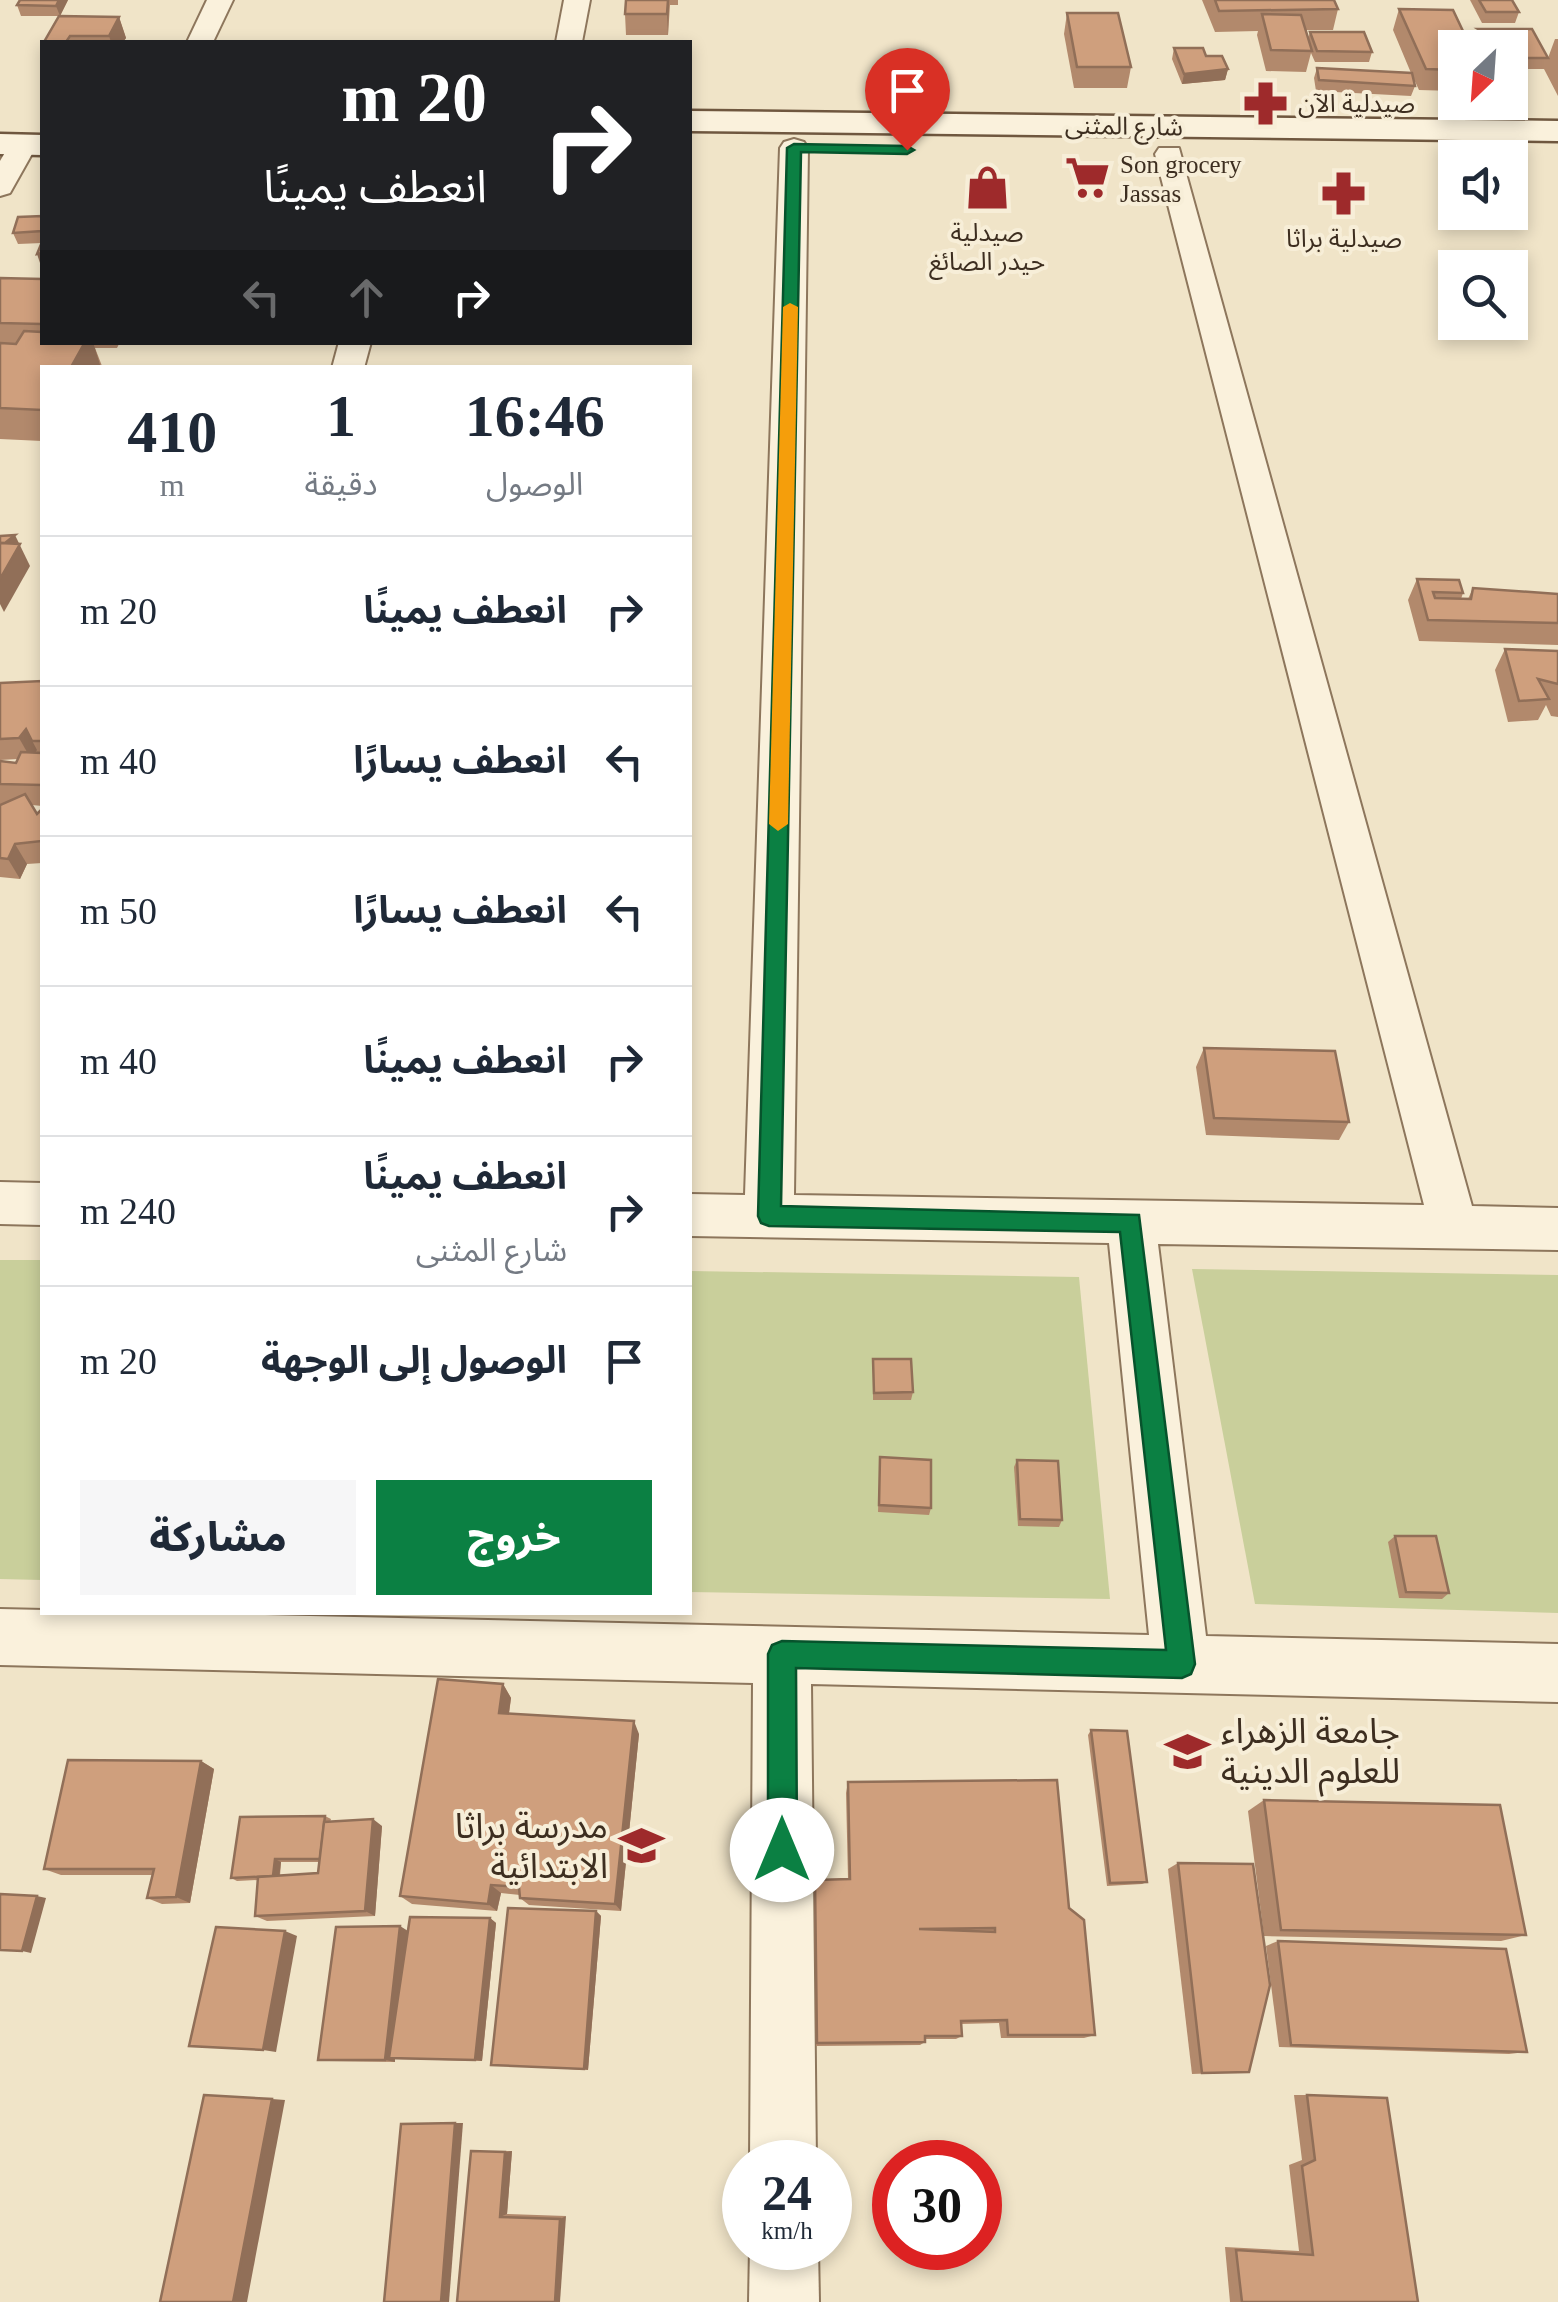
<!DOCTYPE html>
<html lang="ar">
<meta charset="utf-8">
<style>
body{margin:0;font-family:"Times New Roman","Noto Sans Arabic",serif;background:#f6f6f7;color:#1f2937;direction:rtl;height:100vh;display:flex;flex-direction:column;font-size:38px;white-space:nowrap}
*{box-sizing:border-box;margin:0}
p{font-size:32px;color:#747a83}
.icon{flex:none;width:55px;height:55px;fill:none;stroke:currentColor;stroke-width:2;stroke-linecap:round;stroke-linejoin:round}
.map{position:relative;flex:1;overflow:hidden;direction:ltr}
.side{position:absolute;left:40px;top:365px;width:652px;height:1250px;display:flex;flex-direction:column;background:#fff;border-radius:0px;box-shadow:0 5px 15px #0003;direction:rtl}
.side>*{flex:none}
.top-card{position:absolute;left:40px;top:40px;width:652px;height:305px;border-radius:0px;box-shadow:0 5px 15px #0003;direction:rtl;background:#202124;color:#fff;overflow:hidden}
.needle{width:65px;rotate:205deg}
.buttons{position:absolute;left:1438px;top:30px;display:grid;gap:20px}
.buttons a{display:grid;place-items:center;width:90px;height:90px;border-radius:0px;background:#fff;box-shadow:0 5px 15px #0003;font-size:50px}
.speed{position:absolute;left:722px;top:2140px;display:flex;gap:20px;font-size:50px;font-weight:700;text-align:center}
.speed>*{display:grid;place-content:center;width:130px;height:130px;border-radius:50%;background:#fff;box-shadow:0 5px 15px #0003;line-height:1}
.speed small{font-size:25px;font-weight:400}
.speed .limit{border:15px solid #d22;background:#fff;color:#111}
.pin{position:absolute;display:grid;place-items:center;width:85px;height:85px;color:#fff;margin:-102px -42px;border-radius:50% 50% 50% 0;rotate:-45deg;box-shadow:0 0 10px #0007}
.pin .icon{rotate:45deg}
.me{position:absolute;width:110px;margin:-55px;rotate:0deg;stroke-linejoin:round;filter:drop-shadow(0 0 8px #0008)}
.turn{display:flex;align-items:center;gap:35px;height:210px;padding:0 40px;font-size:45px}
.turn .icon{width:130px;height:130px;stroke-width:2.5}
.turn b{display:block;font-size:70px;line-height:85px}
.lanes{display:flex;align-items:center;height:95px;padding:0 40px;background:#0003;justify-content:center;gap:50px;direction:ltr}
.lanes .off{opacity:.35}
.eta{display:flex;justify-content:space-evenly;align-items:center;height:170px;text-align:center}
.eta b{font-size:60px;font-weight:800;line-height:70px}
.primary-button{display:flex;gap:20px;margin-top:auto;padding:20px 40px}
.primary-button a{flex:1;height:115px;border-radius:0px;background:#0b8043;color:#fff;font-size:40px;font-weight:800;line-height:115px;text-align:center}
.primary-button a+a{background:#f6f6f7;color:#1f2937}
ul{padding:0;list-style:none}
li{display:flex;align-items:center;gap:30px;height:150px;padding:0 40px;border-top:2px solid #e0e1e3}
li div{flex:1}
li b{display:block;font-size:38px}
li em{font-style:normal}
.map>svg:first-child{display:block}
.green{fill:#c9cf9b}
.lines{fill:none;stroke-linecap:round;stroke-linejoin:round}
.minor-casing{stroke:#8d765c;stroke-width:4}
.secondary-casing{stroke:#6f573f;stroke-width:5}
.minor{fill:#faf1dc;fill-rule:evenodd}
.secondary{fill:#faf1dc;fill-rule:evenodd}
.wall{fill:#b2896c;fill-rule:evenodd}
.shaded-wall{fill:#916f58}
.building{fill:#cf9f7d;stroke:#916f58;stroke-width:2.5;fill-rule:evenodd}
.route{fill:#0b8043;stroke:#07532c;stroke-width:2.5}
.slow{fill:#f59e0b}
.labels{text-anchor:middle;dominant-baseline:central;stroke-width:8;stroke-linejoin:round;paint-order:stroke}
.far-poi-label{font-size:25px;fill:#3d2e20;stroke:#f7eed8;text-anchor:start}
.far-street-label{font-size:25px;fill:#3d2e20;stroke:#f7eed8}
.near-poi-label{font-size:35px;fill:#3d2e20;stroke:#f7eed8;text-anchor:start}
</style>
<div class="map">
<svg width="1558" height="2302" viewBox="0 0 1558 2302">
<rect width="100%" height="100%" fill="#f0e4c8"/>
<g class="green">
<path d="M0,1260H42V1580L0,1579Z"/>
<path d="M1192,1269L1558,1275V1613L1255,1604Z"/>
<path d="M690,1271L1079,1277L1110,1599L690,1592Z"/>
</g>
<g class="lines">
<defs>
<g id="minor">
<path d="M207,0H233L213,42H187Z"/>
<path d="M564,0H590L582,42H556Z"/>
<path d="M23,137L33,139L37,145L10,193L0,196V161L13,139Z"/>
<path d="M794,139L804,142L808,148L794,1195L1424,1205L1155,154L1159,148H1179L1472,1206L1558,1208V1250L1158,1244L1206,1636L1558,1644V1702L811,1684L816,2162H750L753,1683L0,1665V1609L1149,1635L1109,1243L690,1236V1194L745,1195L780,148L784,142Z"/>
<path d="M339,342H371L364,368H332Z"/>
<path d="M0,1182L42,1183V1225L0,1224Z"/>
<path d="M750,2248H818L819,2302H749Z"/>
</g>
<g id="secondary">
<path d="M690,111L1558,121V141L690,131Z"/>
<path d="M0,134L42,135V155L0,154Z"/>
</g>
</defs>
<use href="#minor" class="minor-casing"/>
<use href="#secondary" class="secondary-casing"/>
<use href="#minor" class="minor"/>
<use href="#secondary" class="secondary"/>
</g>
<g class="wall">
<path d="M68,0L60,16H21L17,5Z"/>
<path d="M626,0H678V5H670L668,35H626L625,14Z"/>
<path d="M1202,0H1334L1338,9L1333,30H1306L1308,39L1310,32L1372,52L1369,62H1315L1311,53L1306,72L1266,71L1257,35L1258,31L1215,32Z"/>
<path d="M1470,0H1512L1519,12L1515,23H1482Z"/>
<path d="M1399,9L1455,48V91L1419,90L1412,75L1415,86L1411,96L1316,91L1314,78L1317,68L1411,73L1393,30Z"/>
<path d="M1067,13L1131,67L1127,88H1074L1064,34Z"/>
<path d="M119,17L126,38L123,42H44Z"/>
<path d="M1478,29L1548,58L1555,39H1558V96L1544,69H1522L1510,61V48H1488L1475,39Z"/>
<path d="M1174,48L1206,56L1228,69L1225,80L1182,84L1172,59Z"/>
<path d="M42,216V269V243L18,244L13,233Z"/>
<path d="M0,278L42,279V342H120L117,348H95L102,366L42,368V441L0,439Z"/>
<path d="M1417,579L1463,593L1461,599H1468L1473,588L1558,594V645L1419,641L1408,600Z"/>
<path d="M1505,649L1558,651V717L1551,716L1546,705L1538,720L1508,722L1495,670Z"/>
<path d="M42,681V806L32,805L37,814L42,809V863L27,864L20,879L0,877V805L1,804H0V761L16,763L18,759L0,760V683Z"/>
<path d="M1204,1048L1349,1122L1339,1140L1206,1135L1196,1067Z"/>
<path d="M873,1359L913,1392L911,1400H873Z"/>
<path d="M880,1457L931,1508L929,1515L878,1512Z"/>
<path d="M1017,1460L1062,1520L1059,1527L1018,1526L1014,1467Z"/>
<path d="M1395,1536L1449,1593L1442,1599L1399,1598L1388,1542Z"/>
<path d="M503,1684L511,1698L509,1714L639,1734L621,1911L529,1905L520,1898V1895L501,1893L497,1911L412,1904L400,1896Z"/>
<path d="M1091,1730L1147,1882L1142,1884L1107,1886L1088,1735Z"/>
<path d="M201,1761L214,1769L190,1903L162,1904L147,1898L152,1875H61L44,1869Z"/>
<path d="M848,1782L1069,1908L1095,2035L1084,2038H1001L999,2023L961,2024L962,2036L956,2039H925V2042L920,2045L816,2046L814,1888L815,1880L848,1879L846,1793Z"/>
<path d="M1264,1800L1526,1935L1501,1941L1264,1936L1248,1811Z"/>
<path d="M325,1816L331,1819L330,1822L382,1826L375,1916L267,1921L255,1916L258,1880L237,1881L231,1878ZM281,1862H320L318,1873L280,1876Z"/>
<path d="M1178,1863L1249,2072L1192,2074L1168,1869Z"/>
<path d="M596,1911L601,1916L588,2070L491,2065Z"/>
<path d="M490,1918L496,1923L482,2061L395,2059V2062L329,2061L318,2060L408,1931Z"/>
<path d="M1278,1941L1527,2052L1509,2054L1279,2047L1266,1946Z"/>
<path d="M1294,2095H1307L1418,2302H1230L1225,2247L1299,2251L1289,2165L1302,2160Z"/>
<path d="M471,2151H512L507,2214L566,2216L457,2302Z"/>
</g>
<g class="shaded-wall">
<path d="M59,0H68L60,16L56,6Z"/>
<path d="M668,0H669L668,35L667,14Z"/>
<path d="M119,17L126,38L123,42H111L109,36Z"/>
<path d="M1228,69L1225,80L1182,84L1184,74Z"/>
<path d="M42,253V269L37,254Z"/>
<path d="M85,342H93L101,368H69Z"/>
<path d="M15,535L30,566L4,612L0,604V548Z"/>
<path d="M26,729L37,750L31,759L19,738Z"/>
<path d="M15,844L27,864L20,879L8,859Z"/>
<path d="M503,1684L511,1698L507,1726L499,1713Z"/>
<path d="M634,1721L639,1734L621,1911L615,1904Z"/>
<path d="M201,1761L214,1769L190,1903L176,1897Z"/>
<path d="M373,1819L382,1826L375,1916L365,1911Z"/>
<path d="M275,1859L281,1862L279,1879L273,1876Z"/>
<path d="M491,1885L501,1893L497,1911L488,1904Z"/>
<path d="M37,1896L46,1898L31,1953L22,1951Z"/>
<path d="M596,1911L601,1916L588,2070L584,2069Z"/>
<path d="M490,1918L496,1923L482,2061L475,2060Z"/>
<path d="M400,1926L408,1931L389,2058L395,2059V2062L385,2060Z"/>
<path d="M285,1931L297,1936L276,2052L263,2050Z"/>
<path d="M272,2099L285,2100L247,2302H233Z"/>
<path d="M455,2123H463L449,2302H441Z"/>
<path d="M512,2151L507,2214L500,2217L505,2152Z"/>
<path d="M566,2216L560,2302H555L560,2219Z"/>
</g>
<g class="building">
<path d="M20,0H59L56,6L17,5Z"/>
<path d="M626,0H668L667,14H625Z"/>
<path d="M1215,0H1334L1338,9L1219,11Z"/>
<path d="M1479,0H1512L1519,12H1486Z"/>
<path d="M1399,9L1453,10L1471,48H1455V70L1426,69Z"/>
<path d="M1067,13H1118L1131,67H1077Z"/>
<path d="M1262,14L1301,15L1312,51L1271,50Z"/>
<path d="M59,16L119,17L109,36H70L66,42H44Z"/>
<path d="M1478,29H1532L1548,58H1526Z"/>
<path d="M1310,32H1364L1372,52L1317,51Z"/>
<path d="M1174,48H1203L1206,56H1222L1228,69L1184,74Z"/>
<path d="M1317,68L1412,73L1415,86L1319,80Z"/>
<path d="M42,216V231L13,233L18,217Z"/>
<path d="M42,242V253L37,254Z"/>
<path d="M0,278L42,279V324L0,323Z"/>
<path d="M24,331L42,332V342H85L71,367L42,368V410L0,408V343L16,344Z"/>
<path d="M15,535L5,543H0V536Z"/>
<path d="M0,543L20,544L0,579Z"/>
<path d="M1417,579L1459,580L1463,593L1433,592L1435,598L1471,599L1473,588L1558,594V623L1428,620Z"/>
<path d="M1505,649L1558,651V684L1538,679L1549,699L1519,701Z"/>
<path d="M42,681V741H32L26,729L19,738L0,739V683Z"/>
<path d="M21,752L42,753V785L0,784V761L16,763Z"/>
<path d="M25,794L37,814L42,809V841L15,844L8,859L0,858V805Z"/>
<path d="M1204,1048L1335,1051L1349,1122L1214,1118Z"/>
<path d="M873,1359H911L913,1392L874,1393Z"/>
<path d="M880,1457L931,1460V1508L879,1505Z"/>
<path d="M1017,1460L1058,1461L1062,1520L1020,1519Z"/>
<path d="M1395,1536H1436L1449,1593L1406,1592Z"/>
<path d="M438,1679L503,1684L499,1713L634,1721L615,1904L520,1898L519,1887L491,1885L488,1904L400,1896Z"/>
<path d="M1091,1730L1127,1731L1147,1882L1110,1883Z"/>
<path d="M68,1760L201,1761L176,1897L147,1898L154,1869H44Z"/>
<path d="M1057,1780L1069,1908L1084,1920L1095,2035H1008L1007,2020L961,2021L962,2036H925V2042L817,2043L815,1880L850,1879L848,1782ZM995,1928V1932L919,1929Z"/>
<path d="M1264,1800L1500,1805L1526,1935L1281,1930Z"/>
<path d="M325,1816L320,1859H275L273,1876L231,1878L240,1817Z"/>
<path d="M373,1819L365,1911L255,1916L258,1877L318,1873L324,1822Z"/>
<path d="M1178,1863L1253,1864L1270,1985L1249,2072L1202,2073Z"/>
<path d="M0,1894L37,1896L22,1951L0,1950Z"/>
<path d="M508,1908L596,1911L584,2069L491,2065Z"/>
<path d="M410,1917L490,1918L475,2060L389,2058Z"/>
<path d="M400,1926L385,2060H318L336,1927Z"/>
<path d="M216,1927L285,1931L263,2050L189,2046Z"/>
<path d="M1278,1941L1506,1949L1527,2052L1291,2045Z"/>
<path d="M204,2095L272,2099L233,2302H160Z"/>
<path d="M1307,2095L1387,2098L1418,2302H1242L1236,2250L1313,2255L1302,2166L1315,2160Z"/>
<path d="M455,2123L441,2302H384L401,2124Z"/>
<path d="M471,2151L505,2152L500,2217L560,2219L555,2302H457Z"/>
</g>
<path class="route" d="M794,144L907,146L914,150L907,154L801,152L781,1206L1139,1215L1195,1664L1191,1674L1182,1678L796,1668L797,1850L793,1860L782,1864L772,1860L768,1850V1654L772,1645L782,1641L1166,1650L1120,1232L769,1226L761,1223L758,1216L787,148Z"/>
<path class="slow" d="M790,303L798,307L788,824L778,831L769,824L783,307Z"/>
<defs>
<symbol id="pharmacy-bare" viewBox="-9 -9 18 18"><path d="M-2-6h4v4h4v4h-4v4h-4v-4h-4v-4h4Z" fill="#9e2a2b" stroke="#f7eed8" stroke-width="2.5" paint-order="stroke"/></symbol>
<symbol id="supermarket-bare" viewBox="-9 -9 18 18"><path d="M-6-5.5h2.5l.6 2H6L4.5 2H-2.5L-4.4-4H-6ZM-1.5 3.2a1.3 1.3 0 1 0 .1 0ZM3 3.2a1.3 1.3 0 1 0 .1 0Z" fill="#9e2a2b" stroke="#f7eed8" stroke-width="2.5" paint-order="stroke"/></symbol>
<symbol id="shop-bare" viewBox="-9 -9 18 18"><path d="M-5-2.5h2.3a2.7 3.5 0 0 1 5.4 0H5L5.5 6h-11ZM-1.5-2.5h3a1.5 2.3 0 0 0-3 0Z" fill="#9e2a2b" stroke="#f7eed8" stroke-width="2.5" paint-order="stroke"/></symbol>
<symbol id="university-bare" viewBox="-9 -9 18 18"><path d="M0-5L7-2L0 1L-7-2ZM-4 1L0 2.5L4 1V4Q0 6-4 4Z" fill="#9e2a2b" stroke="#f7eed8" stroke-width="2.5" paint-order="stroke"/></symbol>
<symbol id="school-bare" viewBox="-9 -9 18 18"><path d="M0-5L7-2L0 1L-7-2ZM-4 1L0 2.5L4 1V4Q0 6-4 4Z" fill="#9e2a2b" stroke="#f7eed8" stroke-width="2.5" paint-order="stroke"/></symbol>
</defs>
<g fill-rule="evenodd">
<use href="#pharmacy-bare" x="1234" y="72" width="63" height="63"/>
<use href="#supermarket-bare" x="1056" y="146" width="63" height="63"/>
<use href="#shop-bare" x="956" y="156" width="63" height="63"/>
<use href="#pharmacy-bare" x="1312" y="162" width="63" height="63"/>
<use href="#university-bare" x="1156" y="1720" width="63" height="63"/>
<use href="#school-bare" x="610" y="1814" width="63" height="63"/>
</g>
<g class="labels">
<g class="far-poi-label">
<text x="1298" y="103">صيدلية الآن</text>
<text x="1120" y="164">Son grocery<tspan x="1120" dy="29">Jassas</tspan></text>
<text x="987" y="232" text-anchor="middle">صيدلية<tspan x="987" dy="29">حيدر الصائغ</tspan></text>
<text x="1344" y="238" text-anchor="middle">صيدلية براثا</text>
</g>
<g class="far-street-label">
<text transform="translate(1124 126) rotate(1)">شارع المثنى</text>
</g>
<g class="near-poi-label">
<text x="1221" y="1731">جامعة الزهراء<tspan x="1221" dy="40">للعلوم الدينية</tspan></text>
<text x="608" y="1826" text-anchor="end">مدرسة براثا<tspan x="608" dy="40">الابتدائية</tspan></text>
</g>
</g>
</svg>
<div class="buttons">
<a><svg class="needle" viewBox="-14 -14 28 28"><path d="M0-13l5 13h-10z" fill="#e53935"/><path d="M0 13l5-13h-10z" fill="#747a83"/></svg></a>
<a><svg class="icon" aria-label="sound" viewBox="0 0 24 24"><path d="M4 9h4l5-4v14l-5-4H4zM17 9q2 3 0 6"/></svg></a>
<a><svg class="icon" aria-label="search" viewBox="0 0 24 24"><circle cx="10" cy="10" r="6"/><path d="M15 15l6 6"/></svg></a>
</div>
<div class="speed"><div>24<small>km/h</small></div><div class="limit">30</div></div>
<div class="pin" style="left:907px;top:150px;background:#d93025"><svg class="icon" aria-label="arrive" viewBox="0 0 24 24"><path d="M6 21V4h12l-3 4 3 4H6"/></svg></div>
<svg class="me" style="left:782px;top:1850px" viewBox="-20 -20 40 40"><circle r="19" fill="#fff"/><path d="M0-13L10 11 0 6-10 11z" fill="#0b8043"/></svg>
<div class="top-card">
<div class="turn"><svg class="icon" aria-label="right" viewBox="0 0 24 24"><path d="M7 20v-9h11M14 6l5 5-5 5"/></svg><div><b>20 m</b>انعطف يمينًا</div></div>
<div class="lanes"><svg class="icon off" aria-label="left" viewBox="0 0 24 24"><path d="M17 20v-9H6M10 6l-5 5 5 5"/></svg><svg class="icon off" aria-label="ahead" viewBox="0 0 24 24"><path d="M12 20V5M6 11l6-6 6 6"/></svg><svg class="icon" aria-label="right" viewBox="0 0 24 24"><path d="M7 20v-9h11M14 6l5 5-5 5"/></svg></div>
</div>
<section class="side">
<div class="eta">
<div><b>16:46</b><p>الوصول</p></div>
<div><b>1</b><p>دقيقة</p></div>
<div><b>410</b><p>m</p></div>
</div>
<ul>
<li><svg class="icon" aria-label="right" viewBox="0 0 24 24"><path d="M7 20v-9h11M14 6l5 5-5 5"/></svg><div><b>انعطف يمينًا</b></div><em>20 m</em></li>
<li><svg class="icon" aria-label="left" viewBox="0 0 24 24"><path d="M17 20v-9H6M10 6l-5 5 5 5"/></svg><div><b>انعطف يسارًا</b></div><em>40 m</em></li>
<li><svg class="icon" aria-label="left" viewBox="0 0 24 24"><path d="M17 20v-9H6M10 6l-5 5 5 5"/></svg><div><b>انعطف يسارًا</b></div><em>50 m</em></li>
<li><svg class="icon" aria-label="right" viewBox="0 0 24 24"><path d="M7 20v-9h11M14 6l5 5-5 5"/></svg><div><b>انعطف يمينًا</b></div><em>40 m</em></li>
<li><svg class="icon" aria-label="right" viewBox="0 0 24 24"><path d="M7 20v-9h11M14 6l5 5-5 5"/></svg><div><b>انعطف يمينًا</b><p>شارع المثنى</p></div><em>240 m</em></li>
<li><svg class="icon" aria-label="arrive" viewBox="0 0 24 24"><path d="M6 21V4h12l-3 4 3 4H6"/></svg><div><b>الوصول إلى الوجهة</b></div><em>20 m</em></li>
</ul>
<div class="primary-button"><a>خروج</a><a>مشاركة</a></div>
</section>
</div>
